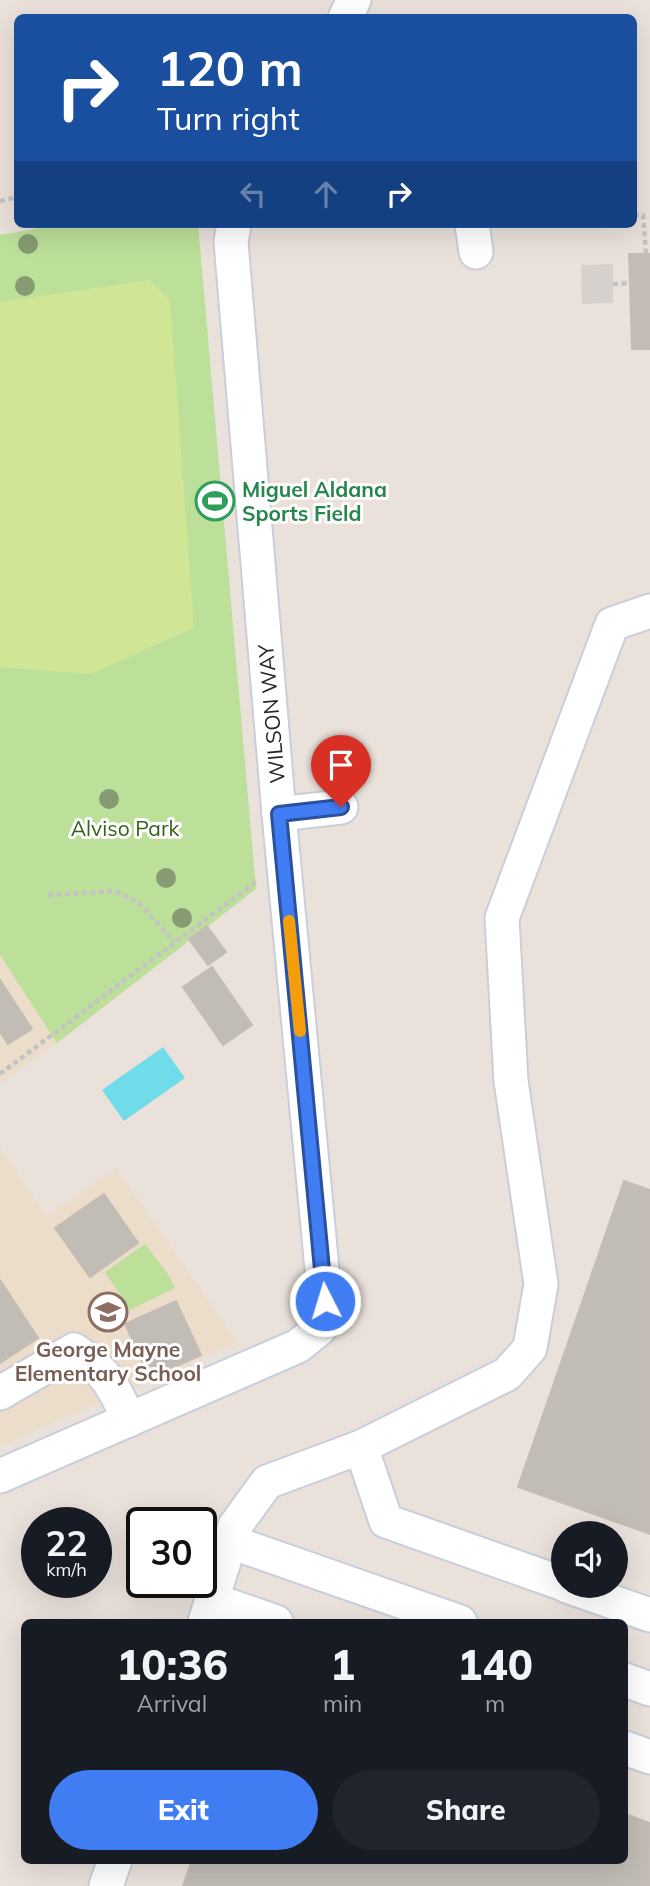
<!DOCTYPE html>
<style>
body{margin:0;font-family:Mulish,sans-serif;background:#20242c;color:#f1f3f6;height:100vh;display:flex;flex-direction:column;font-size:26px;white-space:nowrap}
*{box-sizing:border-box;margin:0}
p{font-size:23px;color:#9ea1a6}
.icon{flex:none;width:38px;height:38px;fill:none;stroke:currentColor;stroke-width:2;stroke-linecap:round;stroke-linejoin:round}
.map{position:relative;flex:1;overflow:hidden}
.side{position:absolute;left:21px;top:1619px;width:607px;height:245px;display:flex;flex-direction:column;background:#171b24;border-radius:10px;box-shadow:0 7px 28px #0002}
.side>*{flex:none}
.hud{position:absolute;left:14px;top:14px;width:623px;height:214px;border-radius:10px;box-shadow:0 7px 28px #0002;background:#1a4fa0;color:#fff;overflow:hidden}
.tools{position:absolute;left:551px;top:1521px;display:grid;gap:14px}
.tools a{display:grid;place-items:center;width:77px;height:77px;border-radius:50%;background:#171b24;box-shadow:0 7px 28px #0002;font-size:35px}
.speed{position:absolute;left:21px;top:1507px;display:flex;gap:14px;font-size:35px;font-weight:700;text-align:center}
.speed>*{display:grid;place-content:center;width:91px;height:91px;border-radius:50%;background:#171b24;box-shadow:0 7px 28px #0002;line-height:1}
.speed small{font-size:18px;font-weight:400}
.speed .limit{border:4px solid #111;border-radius:10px;background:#fff;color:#111}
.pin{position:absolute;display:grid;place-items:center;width:60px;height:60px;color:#fff;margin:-72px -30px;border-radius:50% 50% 50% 0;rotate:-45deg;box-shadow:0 0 7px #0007}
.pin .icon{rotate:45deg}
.me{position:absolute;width:77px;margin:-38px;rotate:355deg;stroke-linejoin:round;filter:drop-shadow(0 0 5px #0008)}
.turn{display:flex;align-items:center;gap:24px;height:147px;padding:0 28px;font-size:32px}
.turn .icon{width:91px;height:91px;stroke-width:2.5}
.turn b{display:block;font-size:49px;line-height:60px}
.lanes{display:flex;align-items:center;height:66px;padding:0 28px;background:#0003;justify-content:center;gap:35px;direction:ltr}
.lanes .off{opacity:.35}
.eta{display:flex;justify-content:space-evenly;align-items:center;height:119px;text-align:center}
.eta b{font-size:42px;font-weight:800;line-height:49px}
.primary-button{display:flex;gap:14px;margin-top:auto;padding:14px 28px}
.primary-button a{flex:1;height:80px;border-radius:42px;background:#407df2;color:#fff;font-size:28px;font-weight:800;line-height:80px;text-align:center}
.primary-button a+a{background:#20242c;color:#f1f3f6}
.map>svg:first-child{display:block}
.education{fill:#ecdcca}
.green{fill:#bcdf99}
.pitch{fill:#d0e695}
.plaza{fill:#d7d1cd}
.water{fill:#71dce9}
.building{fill:#c2bcb6;stroke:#c5bdb4;stroke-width:2}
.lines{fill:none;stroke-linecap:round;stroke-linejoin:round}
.minor-casing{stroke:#c9cfda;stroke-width:37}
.path{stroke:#c3c3c3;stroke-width:4.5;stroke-dasharray:5 3.5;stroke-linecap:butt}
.minor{stroke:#fff;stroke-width:33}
.tree{fill:#869b72}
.route-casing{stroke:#2a519d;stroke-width:18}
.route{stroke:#407df2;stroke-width:12}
.slow{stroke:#f59e0b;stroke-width:12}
.labels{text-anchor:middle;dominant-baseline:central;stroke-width:6;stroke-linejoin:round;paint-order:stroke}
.leisure-label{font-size:21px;font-weight:bold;fill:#27864d;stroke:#fff;text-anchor:start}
.street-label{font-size:21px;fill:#282828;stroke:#fff}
.park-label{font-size:21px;fill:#35621c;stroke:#fff}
.education-label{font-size:21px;font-weight:bold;fill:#785e54;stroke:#fff}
</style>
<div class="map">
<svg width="650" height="1886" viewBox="0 0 650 1886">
<rect width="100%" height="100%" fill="#eae1db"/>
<g class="education">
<path d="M0,955L57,1043L0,1084Z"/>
<path d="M0,1148L47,1216L116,1168L237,1342L0,1446Z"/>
</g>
<g class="green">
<path d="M62,224H198L256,889L57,1043L0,955V235Z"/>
<path d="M145,1244L167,1273L175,1288L130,1310L105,1272Z"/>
</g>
<path class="pitch" d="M150,280L170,300L194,628L91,674L0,667V302Z"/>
<path class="plaza" d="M613,264V303L582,304L581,265Z"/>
<path class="water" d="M163,1047L185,1078L124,1121L102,1090Z"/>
<g class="building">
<path d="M629,254H650V349H632Z"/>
<path d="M207,926L226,952L208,965L189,939Z"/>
<path d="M212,967L252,1025L223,1045L183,987Z"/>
<path d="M0,980L32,1029L8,1044L0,1032Z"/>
<path d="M624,1181L650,1190V1534L518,1487Z"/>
<path d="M104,1194L138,1243L90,1277L55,1228Z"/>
<path d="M0,1280L38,1338L0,1363Z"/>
<path d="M176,1301L201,1355L150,1378L125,1324Z"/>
<path d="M625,1814L650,1823V1886H183L192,1860H625Z"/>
</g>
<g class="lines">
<defs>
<g id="minor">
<path d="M345,18L354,0"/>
<path d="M472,224L476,252"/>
<path d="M279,814L341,807"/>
<path d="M0,1393L74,1350C107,1372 113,1385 129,1420"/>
<path d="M361,1447L386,1521L564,1584"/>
<path d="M0,1476L298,1346L319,1329L325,1301L279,814L231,242L234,224"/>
<path d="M231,1542L460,1622"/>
<path d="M567,1586L650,1615"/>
<path d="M213,1600L276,1622"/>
<path d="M205,1622L235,1526L267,1482L361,1447L507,1374L530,1348L541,1284L511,1081L502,918L612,624L650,611"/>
<path d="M625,1680L650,1689"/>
<path d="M625,1748L650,1757"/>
<path d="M106,1886L115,1860"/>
</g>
</defs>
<use href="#minor" class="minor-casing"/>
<g class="path">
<path d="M0,201L18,197"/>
<path d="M634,215H643L646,254"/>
<path d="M613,284L631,283"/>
<path d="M48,895L115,891L138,902L174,941"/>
<path d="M0,1074L257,881"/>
</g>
<use href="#minor" class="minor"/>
</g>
<g class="tree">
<circle cx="28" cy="244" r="10"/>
<circle cx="25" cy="286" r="10"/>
<circle cx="109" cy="799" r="10"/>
<circle cx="166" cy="878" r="10"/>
<circle cx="182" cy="918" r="10"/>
</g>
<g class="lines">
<defs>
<path id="route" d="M325,1301L279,814L341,807"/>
</defs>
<use href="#route" class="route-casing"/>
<use href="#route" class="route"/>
<path class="slow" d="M289,921L300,1031"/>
</g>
<defs>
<symbol id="stadium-ring" viewBox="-11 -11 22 22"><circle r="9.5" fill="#fff" stroke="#2e9e5b" stroke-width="1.5"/><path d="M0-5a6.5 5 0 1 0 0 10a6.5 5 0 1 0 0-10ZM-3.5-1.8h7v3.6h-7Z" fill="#2e9e5b"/></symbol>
<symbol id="school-ring" viewBox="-11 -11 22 22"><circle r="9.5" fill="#fff" stroke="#8d6e63" stroke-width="1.5"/><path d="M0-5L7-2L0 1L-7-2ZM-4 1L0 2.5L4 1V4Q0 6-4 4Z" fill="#8d6e63"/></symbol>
</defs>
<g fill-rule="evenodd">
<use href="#stadium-ring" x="193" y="479" width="44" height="44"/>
<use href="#school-ring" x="86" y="1290" width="44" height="44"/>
</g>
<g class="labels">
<g class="leisure-label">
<text x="242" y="489">Miguel Aldana<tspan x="242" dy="24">Sports Field</tspan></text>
</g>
<g class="street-label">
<text transform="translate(271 714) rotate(-95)">WILSON WAY</text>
</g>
<g class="park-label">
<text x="125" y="828">Alviso Park</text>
</g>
<g class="education-label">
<text x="108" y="1349">George Mayne<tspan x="108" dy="24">Elementary School</tspan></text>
</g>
</g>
</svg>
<div class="tools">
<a><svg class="icon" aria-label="sound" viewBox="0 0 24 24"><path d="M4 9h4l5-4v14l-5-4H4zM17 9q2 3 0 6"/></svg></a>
</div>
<div class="speed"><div>22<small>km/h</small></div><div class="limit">30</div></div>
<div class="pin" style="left:341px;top:807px;background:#d93025"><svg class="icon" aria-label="arrive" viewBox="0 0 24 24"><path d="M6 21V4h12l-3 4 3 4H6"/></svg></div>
<svg class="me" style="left:325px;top:1301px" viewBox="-20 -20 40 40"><circle r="17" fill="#407df2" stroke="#fff" stroke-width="3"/><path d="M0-11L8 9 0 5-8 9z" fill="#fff"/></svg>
<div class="hud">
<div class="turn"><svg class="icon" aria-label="right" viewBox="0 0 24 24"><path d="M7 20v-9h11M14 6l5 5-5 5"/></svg><div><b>120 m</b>Turn right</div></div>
<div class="lanes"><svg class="icon off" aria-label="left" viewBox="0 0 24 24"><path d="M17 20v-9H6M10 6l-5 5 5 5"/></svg><svg class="icon off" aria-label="ahead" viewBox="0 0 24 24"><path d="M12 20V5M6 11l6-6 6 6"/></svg><svg class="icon" aria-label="right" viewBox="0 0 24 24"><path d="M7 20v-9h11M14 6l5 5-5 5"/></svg></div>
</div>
<section class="side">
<div class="eta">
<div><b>10:36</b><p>Arrival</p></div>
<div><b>1</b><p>min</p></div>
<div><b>140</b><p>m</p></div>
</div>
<div class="primary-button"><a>Exit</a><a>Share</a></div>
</section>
</div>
